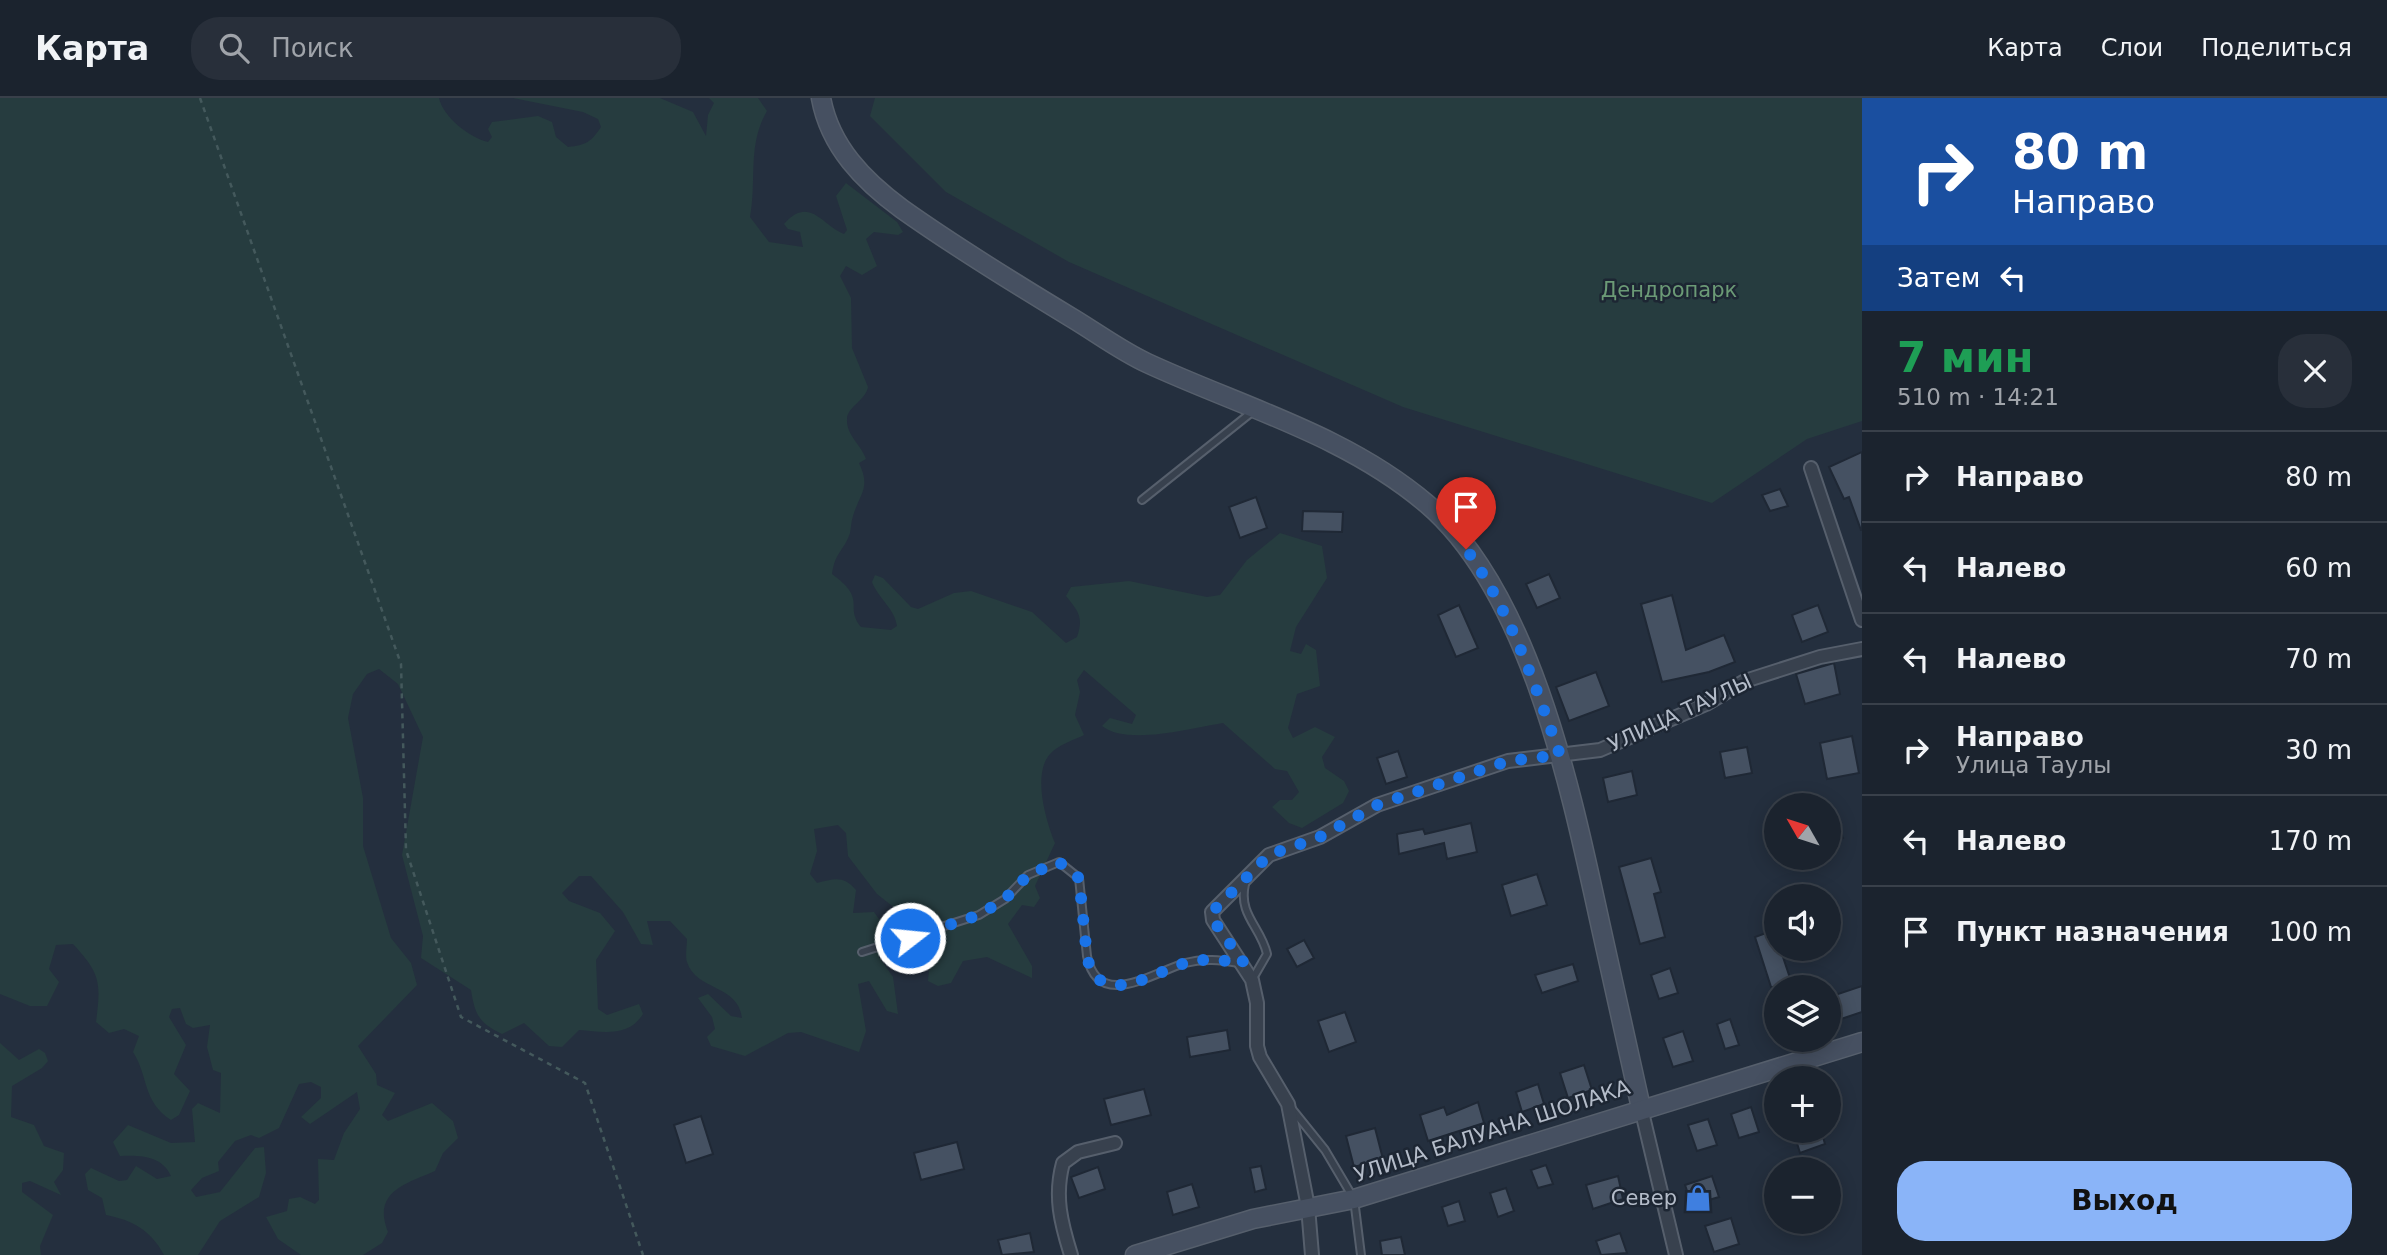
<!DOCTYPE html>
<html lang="ru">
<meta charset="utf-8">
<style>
body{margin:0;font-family:"DejaVu Sans",sans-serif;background:#282f3a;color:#f1f3f6;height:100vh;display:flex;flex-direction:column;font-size:26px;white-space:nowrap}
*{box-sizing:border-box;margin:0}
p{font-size:23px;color:#a0a4aa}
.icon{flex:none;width:38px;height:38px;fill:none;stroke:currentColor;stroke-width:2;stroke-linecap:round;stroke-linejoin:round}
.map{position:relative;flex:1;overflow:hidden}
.drawer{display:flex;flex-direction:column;background:#1b232e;width:525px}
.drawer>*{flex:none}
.banner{background:#1a4fa0;color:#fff;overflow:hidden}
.needle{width:46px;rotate:309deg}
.tools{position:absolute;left:1764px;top:695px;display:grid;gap:14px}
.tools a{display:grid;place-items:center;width:77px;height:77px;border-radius:50%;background:#1b232e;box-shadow:0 4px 18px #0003,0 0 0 2px #39404a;font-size:35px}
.pin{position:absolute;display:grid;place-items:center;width:60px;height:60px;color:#fff;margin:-72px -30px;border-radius:50% 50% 50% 0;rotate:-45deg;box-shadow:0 0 7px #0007}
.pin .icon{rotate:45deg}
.me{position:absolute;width:77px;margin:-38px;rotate:74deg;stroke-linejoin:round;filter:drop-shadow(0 0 5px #0008)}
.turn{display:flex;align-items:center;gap:24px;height:147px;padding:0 35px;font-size:32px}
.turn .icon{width:91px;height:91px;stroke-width:2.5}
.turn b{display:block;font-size:49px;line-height:60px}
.then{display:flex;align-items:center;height:66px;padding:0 35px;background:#0003;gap:14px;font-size:26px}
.round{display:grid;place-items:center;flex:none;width:74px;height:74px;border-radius:28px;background:#282f3a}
.overview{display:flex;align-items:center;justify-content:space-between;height:119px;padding:0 35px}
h1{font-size:42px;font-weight:600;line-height:52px;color:#1e9e55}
.cta{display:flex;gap:14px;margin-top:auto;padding:14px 35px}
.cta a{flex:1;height:80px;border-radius:28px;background:#8ab4f8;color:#111;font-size:28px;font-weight:600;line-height:80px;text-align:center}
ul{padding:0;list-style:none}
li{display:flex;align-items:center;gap:21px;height:91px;padding:0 35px;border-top:2px solid #39404a}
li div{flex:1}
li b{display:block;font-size:26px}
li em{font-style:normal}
header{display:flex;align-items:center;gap:42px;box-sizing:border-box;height:98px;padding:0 35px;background:#1b232e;border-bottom:2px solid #39404a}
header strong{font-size:33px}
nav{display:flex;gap:38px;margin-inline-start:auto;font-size:24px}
.search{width:490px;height:63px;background:#282f3a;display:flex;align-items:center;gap:18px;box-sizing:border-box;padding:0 24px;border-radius:28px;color:#a0a4aa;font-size:26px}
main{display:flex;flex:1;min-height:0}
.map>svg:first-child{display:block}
.green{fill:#263c3f}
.building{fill:#455162;stroke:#1f2835;stroke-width:2}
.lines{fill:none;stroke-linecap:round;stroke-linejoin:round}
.lane-casing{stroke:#565f6c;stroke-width:10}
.street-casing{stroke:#565f6c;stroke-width:16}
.secondary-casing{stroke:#565f6c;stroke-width:21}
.path{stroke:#44595c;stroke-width:2.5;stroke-dasharray:5 5;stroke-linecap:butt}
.lane{stroke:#38414e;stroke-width:6}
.street{stroke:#38414e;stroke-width:12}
.secondary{stroke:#465061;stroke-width:18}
.route{stroke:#1a73e8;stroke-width:12;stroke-dasharray:0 21.6}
.labels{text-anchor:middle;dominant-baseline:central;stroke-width:5;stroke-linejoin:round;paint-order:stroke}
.park-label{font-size:21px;fill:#6b9a76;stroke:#1d2633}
.street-label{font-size:21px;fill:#b4bcc9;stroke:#1d2633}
.poi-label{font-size:21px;fill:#b4bcc9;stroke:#1d2633;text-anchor:end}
</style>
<header>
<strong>Карта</strong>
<div class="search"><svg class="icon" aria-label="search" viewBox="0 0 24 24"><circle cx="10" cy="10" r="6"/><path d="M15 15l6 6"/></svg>Поиск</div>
<nav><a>Карта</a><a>Слои</a><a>Поделиться</a></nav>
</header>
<main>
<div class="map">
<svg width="1862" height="1157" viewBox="0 0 1862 1157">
<rect width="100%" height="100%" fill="#242f3e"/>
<g class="green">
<path d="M0,0H439C443,19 470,40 488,44L492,39L488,31L492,24L538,18L552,24L556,39L568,49C586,47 591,44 601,29L598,21L583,14L513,0H660L693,14L706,38L708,17L714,5L709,0H758L767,13C747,47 757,82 750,119L769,144L803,149L800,134L788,131L784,126C809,97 822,127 844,136L847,132L836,98L846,85L897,124L903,134L898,137L874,134L866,141L877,168L862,177L846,168L840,178L851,200L852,250L868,289C866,302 847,309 847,321C846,337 862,348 866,361L859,365C871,390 860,395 853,418C851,424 851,430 850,435C844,453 835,454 832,476C868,502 844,508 861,529L891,532L897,528C895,511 878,500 872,484L875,477L883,480L911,509L918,511L954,495L971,493L1032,514L1066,545L1077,539C1084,519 1078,513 1066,498L1071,489L1129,483L1207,499L1220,497L1247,462L1280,435L1322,448L1327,480L1296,529L1290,553L1301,556L1306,546L1316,552L1320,588L1297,596L1288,630L1293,640L1315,629L1335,639L1322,659L1325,670L1344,683L1349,693L1343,705L1302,730L1289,725L1272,709L1280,702H1292L1299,694L1287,673L1275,671L1223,625C1192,630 1127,648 1102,628L1110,620L1132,626L1136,617L1084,572L1077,582L1080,594L1075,617L1084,637C1074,642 1058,647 1050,656C1032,676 1046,723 1055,745L1035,788L1040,800L1034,809L1022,807L1008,826L1032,868V880L987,859L963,863L951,885L938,888L928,883L930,861L924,851L930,829L908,833L896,811L877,796L848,758L846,735L838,727L814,731L817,753L810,776L817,785C834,781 843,777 856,792L853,815L874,814L881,824L879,859L893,879L898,916L887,913L869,883L858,886L866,933L859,954L801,934L788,935L745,958L711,948L707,939L715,931L712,919L698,900L708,896L731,918L742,920C738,886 696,893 687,864C685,858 687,847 687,841L670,823H647L653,847L641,846L623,814L591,778H579L562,795L569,803L600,815L615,833L596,862L598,911L607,917L639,906L643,916C629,939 604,934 579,932L562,949L549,948L524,925L502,936C479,925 475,917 471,892L421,860L423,838L402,757L423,639L398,586L379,571L367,576L353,596L348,620L363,700V748L391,840L411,865L417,887L358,948L376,976L377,987L395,995L382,1017L388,1023L432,1005L453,1023L458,1040L443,1055L435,1073C405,1086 372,1094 388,1134L382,1145L363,1157H301L278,1141L266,1119L287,1113L289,1101L300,1099L315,1106L319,1102L318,1061L334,1062L344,1035L360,1011L357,994L310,1026L301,1019L321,1000V989L311,984L299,986L279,1030L259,1040L251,1037L235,1043L218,1064L219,1073L202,1080L191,1092L196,1099L220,1094L255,1050L264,1049L266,1075L259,1099L220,1123L198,1157H164C151,1132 132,1122 106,1117L102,1100L88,1092L85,1076L91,1070L119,1083L127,1082L136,1068L157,1081L171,1078C162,1057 139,1057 120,1058L113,1044L128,1027L171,1045L195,1044L192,1011L198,1005L220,1015L221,975L213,972L207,949L210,927L193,930L186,926L180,910L172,911L169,919L186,947L174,976L190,993L179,1017L171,1022C142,1003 149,979 133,954L139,938L124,931L109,935L96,924C101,885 101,876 73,846L56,847L49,871L59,884L47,908H30L0,896Z"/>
<path d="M875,0H1862V323L1807,341L1712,405L1403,309L1069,164L946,94L870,18Z"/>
<path d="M0,945L19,962L39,951L45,955L48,963L42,970L12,988L11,1019L34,1027L44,1048L64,1055L63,1072L54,1084L61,1097L30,1083L22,1085V1094L53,1117L40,1148L41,1157H0Z"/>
</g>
<g class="building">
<path d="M1862,354V432H1861L1849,399L1844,401L1829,369Z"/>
<path d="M1780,391L1788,408L1770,413L1762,397Z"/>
<path d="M1256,399L1267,430L1240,440L1229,409Z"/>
<path d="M1303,413L1343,414L1342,434L1302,433Z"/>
<path d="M1549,476L1560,500L1537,510L1526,486Z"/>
<path d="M1672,497L1686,552L1724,537L1735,564L1709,574L1662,584L1641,506Z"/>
<path d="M1459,507L1478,550L1456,559L1438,517Z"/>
<path d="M1818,507L1828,534L1802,544L1792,517Z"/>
<path d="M1834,565L1840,596L1805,606L1796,576Z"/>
<path d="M1596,574L1609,608L1569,623L1556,589Z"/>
<path d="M1852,638L1859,675L1827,681L1820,645Z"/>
<path d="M1747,649L1752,675L1725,680L1720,654Z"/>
<path d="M1398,653L1407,679L1386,686L1377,660Z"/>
<path d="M1632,673L1637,697L1608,704L1603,680Z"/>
<path d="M1829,707L1843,740L1829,743Z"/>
<path d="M1471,725L1477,754L1447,761L1444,745L1399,756L1397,736L1423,731L1425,736Z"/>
<path d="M1651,760L1661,794L1654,796L1665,839L1640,846L1619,769Z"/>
<path d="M1537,776L1547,807L1511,818L1502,787Z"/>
<path d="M1774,832L1776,850H1780L1793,889H1771L1755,839Z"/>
<path d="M1304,842L1314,860L1297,869L1287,851Z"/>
<path d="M1573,866L1578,883L1542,895L1535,877Z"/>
<path d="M1670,870L1678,895L1659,901L1651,877Z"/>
<path d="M1862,888V914L1829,925V899Z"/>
<path d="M1345,914L1356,944L1329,954L1318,923Z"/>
<path d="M1730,921L1739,947L1725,951L1717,926Z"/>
<path d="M1227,932L1230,952L1190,959L1187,939Z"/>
<path d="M1683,933L1693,963L1673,969L1663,940Z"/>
<path d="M1584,967L1592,992L1568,1000L1560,975Z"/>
<path d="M1538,986L1544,1006L1522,1014L1516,994Z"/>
<path d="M1144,991L1151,1017L1111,1027L1104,1001Z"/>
<path d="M1478,1004L1484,1025L1428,1043L1420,1017L1444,1009L1447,1017Z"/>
<path d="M1751,1009L1759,1034L1739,1040L1731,1016Z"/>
<path d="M701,1018L713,1056L686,1065L674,1027Z"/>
<path d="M1708,1021L1717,1047L1697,1053L1688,1027Z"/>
<path d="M1375,1030L1383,1061L1354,1069L1346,1038Z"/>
<path d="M1793,1032H1821L1825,1046L1800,1055Z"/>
<path d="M957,1044L964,1071L921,1082L914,1055Z"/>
<path d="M1546,1067L1553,1086L1538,1090L1531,1072Z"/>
<path d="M1261,1068L1266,1091L1255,1094L1250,1070Z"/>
<path d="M1098,1069L1105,1091L1079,1100L1071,1079Z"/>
<path d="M1618,1078L1623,1101L1593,1111L1586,1087Z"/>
<path d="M1712,1078L1719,1099L1692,1107L1685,1087Z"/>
<path d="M1192,1086L1199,1109L1173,1117L1167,1094Z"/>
<path d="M1506,1090L1514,1113L1498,1119L1490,1095Z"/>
<path d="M1459,1103L1465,1123L1448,1128L1442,1109Z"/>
<path d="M1731,1120L1739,1146L1714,1154L1705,1128Z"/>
<path d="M1030,1135L1034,1154L1002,1157L998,1142Z"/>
<path d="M1620,1135L1627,1155L1601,1157L1596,1143Z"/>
<path d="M1401,1139L1405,1157H1382L1380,1143Z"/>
</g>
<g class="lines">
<defs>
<g id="lane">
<path d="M1142,402L1252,314"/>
<path d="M1245,786C1238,817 1261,829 1267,856L1252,882"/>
<path d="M862,854L979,817L1005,801L1028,777L1059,764L1079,780L1087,858C1098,913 1152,875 1185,865C1204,860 1220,862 1239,865"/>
<path d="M1292,1011L1325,1052L1354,1101L1361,1157"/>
</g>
<g id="street">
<path d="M1811,370L1862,522"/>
<path d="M1641,1010L1676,1157"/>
<path d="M1071,1157C1061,1125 1054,1098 1063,1065L1078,1054L1115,1045"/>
<path d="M1312,1157L1308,1109L1288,1006L1260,959L1257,948V905L1252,882L1213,822L1212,814L1269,757L1320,739L1377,707L1508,663L1600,652L1706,606L1745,583L1820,559L1862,551"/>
</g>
<g id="secondary">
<path d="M821,0C830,49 864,83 902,111C957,150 1014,185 1072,220C1097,235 1121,253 1147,265C1242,309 1346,337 1427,406C1531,495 1572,697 1600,825C1614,887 1627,948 1641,1010"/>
<path d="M1135,1157L1253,1121L1354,1101L1862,944"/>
</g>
</defs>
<use href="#lane" class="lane-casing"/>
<use href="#street" class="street-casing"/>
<use href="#secondary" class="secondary-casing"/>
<path class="path" d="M200,0L401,566L406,752L461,919L585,985L643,1157"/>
<use href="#lane" class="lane"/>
<use href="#street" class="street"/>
<use href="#secondary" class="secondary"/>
</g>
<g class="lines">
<path class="route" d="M910,840L979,817L1005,801L1028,777L1059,764L1079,780L1087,858C1098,913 1153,875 1185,865C1205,859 1223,863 1244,865L1213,822L1212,814L1269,757L1320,739L1377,707L1508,663L1560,657C1534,585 1511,513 1466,451"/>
</g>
<defs>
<symbol id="shop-bare" viewBox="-9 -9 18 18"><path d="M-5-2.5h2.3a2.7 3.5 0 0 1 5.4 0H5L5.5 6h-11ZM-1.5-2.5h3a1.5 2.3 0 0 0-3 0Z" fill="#3f7fe0" stroke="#1d2633" stroke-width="2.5" paint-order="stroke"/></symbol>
</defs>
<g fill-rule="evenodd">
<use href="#shop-bare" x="1679" y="1081" width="38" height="38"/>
</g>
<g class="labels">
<g class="park-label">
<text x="1669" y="192">Дендропарк</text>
</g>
<g class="street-label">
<text transform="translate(1680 615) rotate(-25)">УЛИЦА ТАУЛЫ</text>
<text transform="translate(1492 1033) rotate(-18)">УЛИЦА БАЛУАНА ШОЛАКА</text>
</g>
<g class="poi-label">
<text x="1677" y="1100">Север</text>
</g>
</g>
</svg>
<div class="tools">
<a><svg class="needle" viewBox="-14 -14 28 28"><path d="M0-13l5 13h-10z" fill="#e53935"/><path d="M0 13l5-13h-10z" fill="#a0a4aa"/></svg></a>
<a><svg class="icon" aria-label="sound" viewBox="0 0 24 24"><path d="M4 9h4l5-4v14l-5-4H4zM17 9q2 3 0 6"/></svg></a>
<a><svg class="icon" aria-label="layers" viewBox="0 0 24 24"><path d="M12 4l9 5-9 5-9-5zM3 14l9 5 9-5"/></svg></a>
<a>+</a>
<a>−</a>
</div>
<div class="pin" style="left:1466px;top:451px;background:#d93025"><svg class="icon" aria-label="arrive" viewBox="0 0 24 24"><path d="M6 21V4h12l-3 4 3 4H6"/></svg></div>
<svg class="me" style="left:910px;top:840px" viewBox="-20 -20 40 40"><circle r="17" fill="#1a73e8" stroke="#fff" stroke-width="3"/><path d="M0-11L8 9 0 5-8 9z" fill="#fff"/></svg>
</div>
<section class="drawer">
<div class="banner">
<div class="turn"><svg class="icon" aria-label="right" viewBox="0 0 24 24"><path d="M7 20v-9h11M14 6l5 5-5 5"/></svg><div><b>80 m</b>Направо</div></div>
<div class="then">Затем<svg class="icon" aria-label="left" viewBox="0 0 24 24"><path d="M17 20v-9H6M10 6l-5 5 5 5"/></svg></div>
</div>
<div class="overview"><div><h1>7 мин</h1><p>510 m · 14:21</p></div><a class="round"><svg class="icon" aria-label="close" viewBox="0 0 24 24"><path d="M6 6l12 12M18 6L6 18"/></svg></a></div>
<ul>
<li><svg class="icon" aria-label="right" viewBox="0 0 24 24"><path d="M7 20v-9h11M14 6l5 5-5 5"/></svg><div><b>Направо</b></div><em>80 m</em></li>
<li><svg class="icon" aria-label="left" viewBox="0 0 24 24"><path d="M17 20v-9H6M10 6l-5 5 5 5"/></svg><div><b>Налево</b></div><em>60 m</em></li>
<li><svg class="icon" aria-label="left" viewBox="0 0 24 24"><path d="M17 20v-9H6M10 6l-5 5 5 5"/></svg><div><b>Налево</b></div><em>70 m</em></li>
<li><svg class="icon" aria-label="right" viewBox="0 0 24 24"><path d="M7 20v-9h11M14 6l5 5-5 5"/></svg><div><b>Направо</b><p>Улица Таулы</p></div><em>30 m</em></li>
<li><svg class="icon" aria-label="left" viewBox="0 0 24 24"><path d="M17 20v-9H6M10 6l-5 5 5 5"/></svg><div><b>Налево</b></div><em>170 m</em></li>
<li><svg class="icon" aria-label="arrive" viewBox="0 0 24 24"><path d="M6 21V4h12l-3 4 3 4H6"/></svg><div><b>Пункт назначения</b></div><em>100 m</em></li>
</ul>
<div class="cta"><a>Выход</a></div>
</section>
</main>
